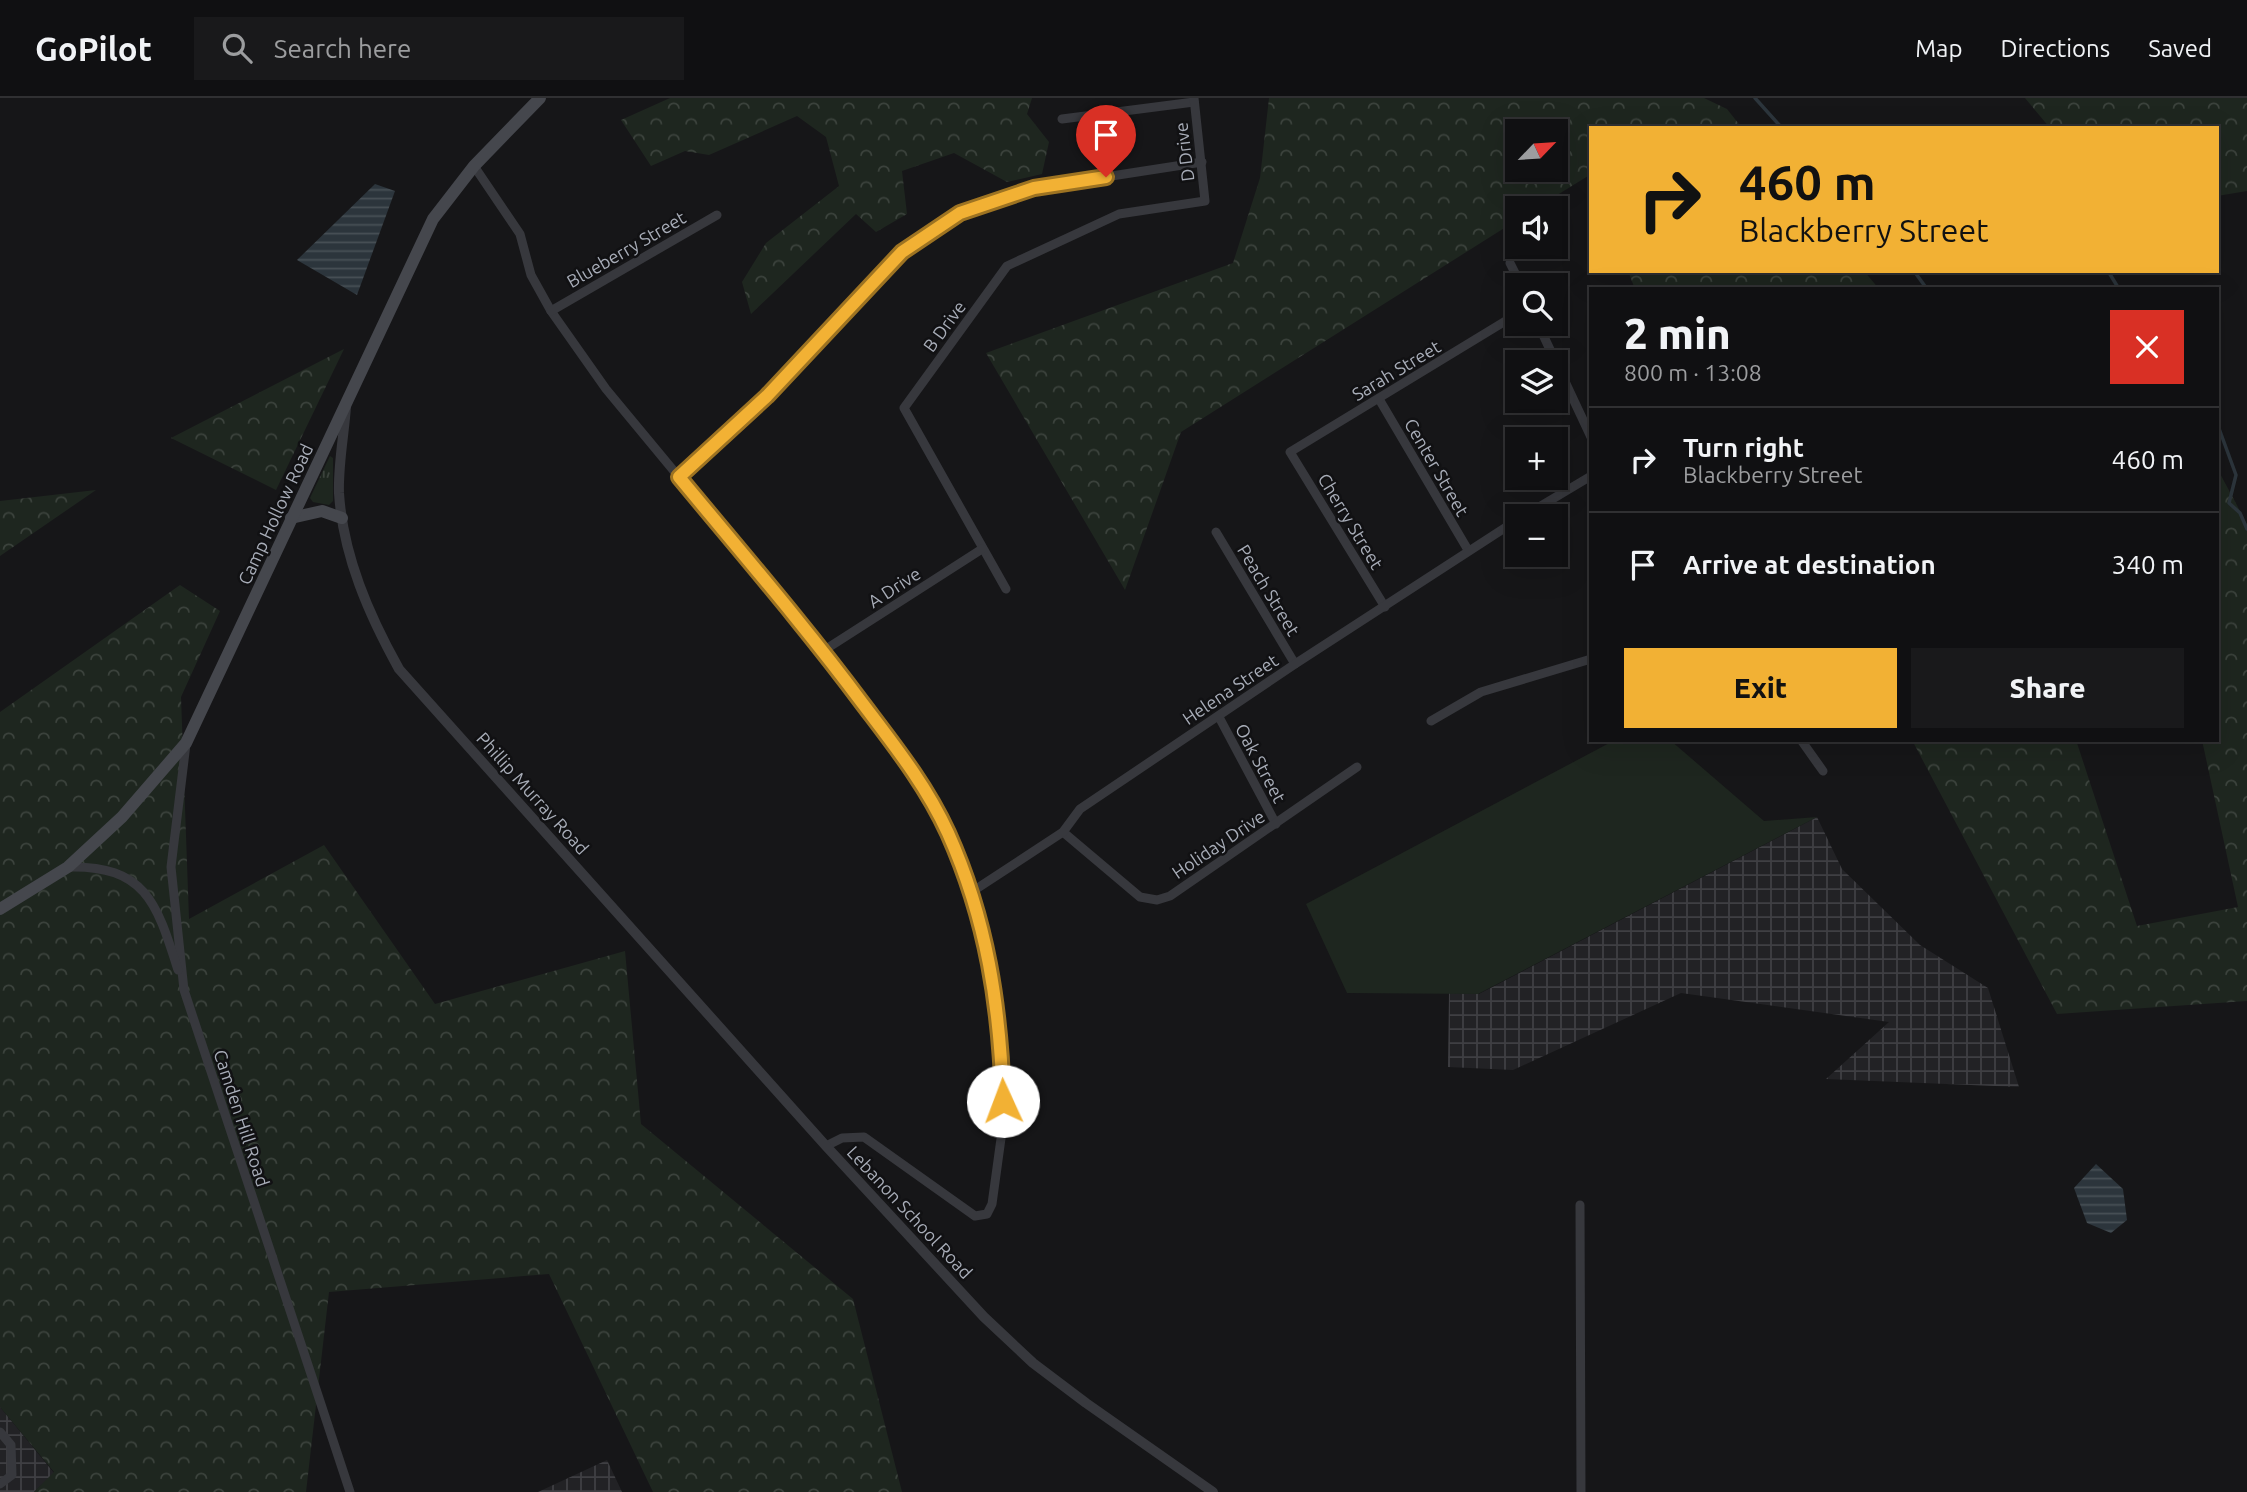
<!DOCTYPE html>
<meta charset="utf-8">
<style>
body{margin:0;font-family:Ubuntu,sans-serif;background:#19191b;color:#f1f3f6;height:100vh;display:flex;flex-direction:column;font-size:26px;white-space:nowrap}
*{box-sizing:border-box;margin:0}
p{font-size:23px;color:#9c9d9f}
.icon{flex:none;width:38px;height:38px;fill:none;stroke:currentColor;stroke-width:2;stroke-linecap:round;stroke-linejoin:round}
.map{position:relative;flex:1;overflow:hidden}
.drawer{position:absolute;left:1589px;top:189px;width:630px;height:455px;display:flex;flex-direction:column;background:#101012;border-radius:0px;box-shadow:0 7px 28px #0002,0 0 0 2px #303032}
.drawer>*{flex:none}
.banner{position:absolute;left:1589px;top:28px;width:630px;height:147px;border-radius:0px;box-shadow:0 7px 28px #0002,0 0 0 2px #303032;background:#f2b134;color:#111;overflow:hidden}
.needle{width:46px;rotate:65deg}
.fabs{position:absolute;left:1505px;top:21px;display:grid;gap:14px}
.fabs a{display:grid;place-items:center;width:63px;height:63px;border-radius:0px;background:#101012;box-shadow:0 7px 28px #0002,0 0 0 2px #303032;font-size:35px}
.pin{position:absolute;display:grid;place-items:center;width:60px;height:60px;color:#fff;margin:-72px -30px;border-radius:50% 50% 50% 0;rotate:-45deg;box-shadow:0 0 7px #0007}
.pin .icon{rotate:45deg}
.me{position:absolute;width:77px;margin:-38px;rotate:358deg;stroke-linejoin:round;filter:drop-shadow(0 0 5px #0008)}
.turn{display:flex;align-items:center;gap:24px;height:147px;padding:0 35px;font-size:32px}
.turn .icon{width:91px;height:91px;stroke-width:2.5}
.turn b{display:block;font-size:49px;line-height:60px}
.round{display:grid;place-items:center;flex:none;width:74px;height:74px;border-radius:0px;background:#19191b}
.headline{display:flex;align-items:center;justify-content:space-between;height:119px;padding:0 35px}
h1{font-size:42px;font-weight:800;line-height:52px}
.button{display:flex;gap:14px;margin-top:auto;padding:14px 35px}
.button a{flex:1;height:80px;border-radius:0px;background:#f2b134;color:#111;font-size:28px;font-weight:800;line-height:80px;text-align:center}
.button a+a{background:#19191b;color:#f1f3f6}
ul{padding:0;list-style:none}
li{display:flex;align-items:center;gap:21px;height:105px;padding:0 35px;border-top:2px solid #303032}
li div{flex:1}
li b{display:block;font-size:26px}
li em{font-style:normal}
header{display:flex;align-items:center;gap:42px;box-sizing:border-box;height:98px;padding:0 35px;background:#101012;border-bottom:2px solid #303032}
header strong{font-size:33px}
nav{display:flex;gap:38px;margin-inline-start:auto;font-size:24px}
.search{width:490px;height:63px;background:#19191b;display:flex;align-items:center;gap:18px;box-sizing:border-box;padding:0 24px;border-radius:0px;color:#9c9d9f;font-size:26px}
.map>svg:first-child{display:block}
.industrial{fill:url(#industrial-grid)}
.grass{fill:url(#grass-tufts)}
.forest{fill:url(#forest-crowns);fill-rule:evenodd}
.park{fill:#1e261f}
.water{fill:url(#water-rules)}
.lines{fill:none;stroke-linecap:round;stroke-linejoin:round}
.stream{stroke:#2c353c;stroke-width:3.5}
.minor{stroke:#37383d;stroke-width:9}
.tertiary{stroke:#37383d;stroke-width:10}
.secondary{stroke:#45474d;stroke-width:12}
.route-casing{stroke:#9d7322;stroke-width:18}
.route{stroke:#f2b134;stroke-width:12}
.labels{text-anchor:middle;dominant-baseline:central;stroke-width:5;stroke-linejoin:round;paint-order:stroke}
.street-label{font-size:18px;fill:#a8adb8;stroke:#111113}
</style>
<header>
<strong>GoPilot</strong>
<div class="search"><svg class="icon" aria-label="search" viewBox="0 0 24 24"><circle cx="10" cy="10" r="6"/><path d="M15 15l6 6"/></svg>Search here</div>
<nav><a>Map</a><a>Directions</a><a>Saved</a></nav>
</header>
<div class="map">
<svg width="2247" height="1394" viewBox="0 0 2247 1394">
<defs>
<pattern id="industrial-grid" width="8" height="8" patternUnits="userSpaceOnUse" patternTransform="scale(1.75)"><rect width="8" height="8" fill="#222225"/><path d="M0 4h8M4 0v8" fill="none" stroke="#3f3f43"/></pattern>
<pattern id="grass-tufts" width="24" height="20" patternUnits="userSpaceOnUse" patternTransform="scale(1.75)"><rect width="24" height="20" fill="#1e261f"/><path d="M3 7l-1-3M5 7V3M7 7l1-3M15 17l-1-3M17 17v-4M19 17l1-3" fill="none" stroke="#3c433d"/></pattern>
<pattern id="forest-crowns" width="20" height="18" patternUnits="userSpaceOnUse" patternTransform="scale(1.75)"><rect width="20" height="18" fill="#1e261f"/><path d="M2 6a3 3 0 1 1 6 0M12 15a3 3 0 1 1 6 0" fill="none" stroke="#3c433d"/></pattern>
<pattern id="water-rules" width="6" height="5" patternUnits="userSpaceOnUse" patternTransform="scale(1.75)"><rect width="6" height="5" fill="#2c353c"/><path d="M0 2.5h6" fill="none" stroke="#485056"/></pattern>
</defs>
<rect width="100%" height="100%" fill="#161618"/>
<g class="industrial">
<path d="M1817,719L1842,771L1920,847L1988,890L2019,989L1826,981L1889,924L1681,895L1513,972L1448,969L1449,895L1479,896Z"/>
<path d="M0,1309L54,1375L34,1394H0Z"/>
<path d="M607,1362L622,1394H538Z"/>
</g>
<path class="grass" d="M330,358L333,360V403L329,407L313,404L310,400Z"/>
<g class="forest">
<path d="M670,0H1032L1027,16L1049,44L1042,76L1007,84L954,55L902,73L907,116L876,134L856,116L751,216L742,184L766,145L839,88L826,39L797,18L709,57L685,53L651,68L621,22Z"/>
<path d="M1269,0H1704L1727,11L1742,30H1591V84L1588,78L1536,110H1517V122L1181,334L1125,492L986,255L1233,165L1260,80ZM1556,33V72H1517V33Z"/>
<path d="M2025,0H2247V93L2217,98V30H2050Z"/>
<path d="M1628,173H1864L1879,191H1635Z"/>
<path d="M344,251L276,392L171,340Z"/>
<path d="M2217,370L2247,426V903L2057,916L1912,642H2076L2137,828L2238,809L2202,642H2217Z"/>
<path d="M96,392L0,458V403Z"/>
<path d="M180,487L220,513L181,599L189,821L324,747L435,906L625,853L641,1026L853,1201L902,1394H653L549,1176L329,1194L306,1394H34L54,1374L0,1309V614Z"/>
</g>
<path class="park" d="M1615,642H1670L1764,723L1817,719L1478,896L1347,895L1306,806Z"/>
<g class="water">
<path d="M375,86L395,93L357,197L297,162Z"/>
<path d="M2096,1066L2123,1091L2127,1122L2111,1135L2087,1125L2074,1090Z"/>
</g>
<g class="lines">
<g class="stream">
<path d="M1755,0L1782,30"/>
<path d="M1914,173L1927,191"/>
<path d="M2108,173L2119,191"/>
<path d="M2217,325L2236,377L2229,405L2240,415L2247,431"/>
</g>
<g class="minor">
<path d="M1062,21L1194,4"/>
<path d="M474,68L520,136L531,177L551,213L606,291L823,553L919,680L948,735L992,870L1001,936L1003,1026L992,1106L987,1116L975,1118L864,1039L842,1040L826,1048"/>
<path d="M1510,165L1521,187"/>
<path d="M551,213L717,117"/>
<path d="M1538,226L1591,339"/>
<path d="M1379,301L1468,452"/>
<path d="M679,379L767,298L902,154L960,115L1034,90L1202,64"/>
<path d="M1524,418L1591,378"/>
<path d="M1216,434L1295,566"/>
<path d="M1006,491L904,310L1007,168L1119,116L1205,103L1194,0"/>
<path d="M1385,509L1290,354L1517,216"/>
<path d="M823,553L982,451"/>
<path d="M1219,619L1276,726"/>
<path d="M1431,623L1481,594L1591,561"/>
<path d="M1801,642L1823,673"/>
<path d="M186,646L171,769L184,892L350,1394"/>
<path d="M1063,734L1140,799L1157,802L1170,798L1357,669"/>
<path d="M68,769C146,767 157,806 178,872"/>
<path d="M970,795L1063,734L1080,711L1295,566L1517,422"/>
<path d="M1580,1107L1581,1394"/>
<path d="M0,1334L11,1347L12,1377L0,1386"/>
</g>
<path class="tertiary" d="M346,309C344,337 338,367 339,395C343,458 369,517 399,571L826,1048L984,1219L1033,1265L1086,1305L1213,1394"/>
<g class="secondary">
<path d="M291,420L322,413L342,420"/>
<path d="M0,811L68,769L122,719L186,645L433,121L474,68L540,0"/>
</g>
</g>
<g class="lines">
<defs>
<path id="route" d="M1003,1003C1000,908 987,822 948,735C926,687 894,647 863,606C805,528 741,454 679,379L767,298L902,154L960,115L1034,90L1106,79"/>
</defs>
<use href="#route" class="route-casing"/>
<use href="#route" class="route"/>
</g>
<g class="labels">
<g class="street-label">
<text transform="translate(1184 54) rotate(-97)">D Drive</text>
<text transform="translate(626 151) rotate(-30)">Blueberry Street</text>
<text transform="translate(944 228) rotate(-54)">B Drive</text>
<text transform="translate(1396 272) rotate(-31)">Sarah Street</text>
<text transform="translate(1437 369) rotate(60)">Center Street</text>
<text transform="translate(275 416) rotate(-65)">Camp Hollow Road</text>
<text transform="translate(1351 423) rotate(59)">Cherry Street</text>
<text transform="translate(894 489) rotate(-33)">A Drive</text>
<text transform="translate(1269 492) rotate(59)">Peach Street</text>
<text transform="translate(1230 591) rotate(-34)">Helena Street</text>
<text transform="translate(1261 665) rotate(62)">Oak Street</text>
<text transform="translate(533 695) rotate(48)">Phillip Murray Road</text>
<text transform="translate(1218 746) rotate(-34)">Holiday Drive</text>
<text transform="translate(242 1020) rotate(72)">Camden Hill Road</text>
<text transform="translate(910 1114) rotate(47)">Lebanon School Road</text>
</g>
</g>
</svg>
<div class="fabs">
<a><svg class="needle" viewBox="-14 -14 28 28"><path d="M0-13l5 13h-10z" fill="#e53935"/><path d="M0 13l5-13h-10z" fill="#9c9d9f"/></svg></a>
<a><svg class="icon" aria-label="sound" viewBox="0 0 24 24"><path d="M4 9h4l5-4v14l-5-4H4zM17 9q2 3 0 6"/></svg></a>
<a><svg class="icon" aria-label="search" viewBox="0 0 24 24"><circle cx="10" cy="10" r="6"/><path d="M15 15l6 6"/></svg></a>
<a><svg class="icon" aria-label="layers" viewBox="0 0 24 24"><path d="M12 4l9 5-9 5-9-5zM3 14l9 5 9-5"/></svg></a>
<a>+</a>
<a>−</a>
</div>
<div class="pin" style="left:1106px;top:79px;background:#d93025"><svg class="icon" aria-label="arrive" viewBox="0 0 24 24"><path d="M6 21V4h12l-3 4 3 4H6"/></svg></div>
<svg class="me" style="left:1003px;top:1003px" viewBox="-20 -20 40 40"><circle r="19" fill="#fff"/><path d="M0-13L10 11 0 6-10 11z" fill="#f2b134"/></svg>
<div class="banner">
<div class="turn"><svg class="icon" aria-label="right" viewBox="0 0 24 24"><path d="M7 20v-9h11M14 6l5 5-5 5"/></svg><div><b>460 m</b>Blackberry Street</div></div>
</div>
<section class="drawer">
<div class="headline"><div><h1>2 min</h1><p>800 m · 13:08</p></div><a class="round" style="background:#d93025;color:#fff"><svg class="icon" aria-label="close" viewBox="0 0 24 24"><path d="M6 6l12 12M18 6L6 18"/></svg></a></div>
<ul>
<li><svg class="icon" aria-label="right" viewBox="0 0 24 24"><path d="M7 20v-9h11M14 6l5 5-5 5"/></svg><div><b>Turn right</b><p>Blackberry Street</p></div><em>460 m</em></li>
<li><svg class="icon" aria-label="arrive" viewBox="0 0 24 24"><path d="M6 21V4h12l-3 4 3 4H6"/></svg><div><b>Arrive at destination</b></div><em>340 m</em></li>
</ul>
<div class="button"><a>Exit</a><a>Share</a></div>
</section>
</div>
